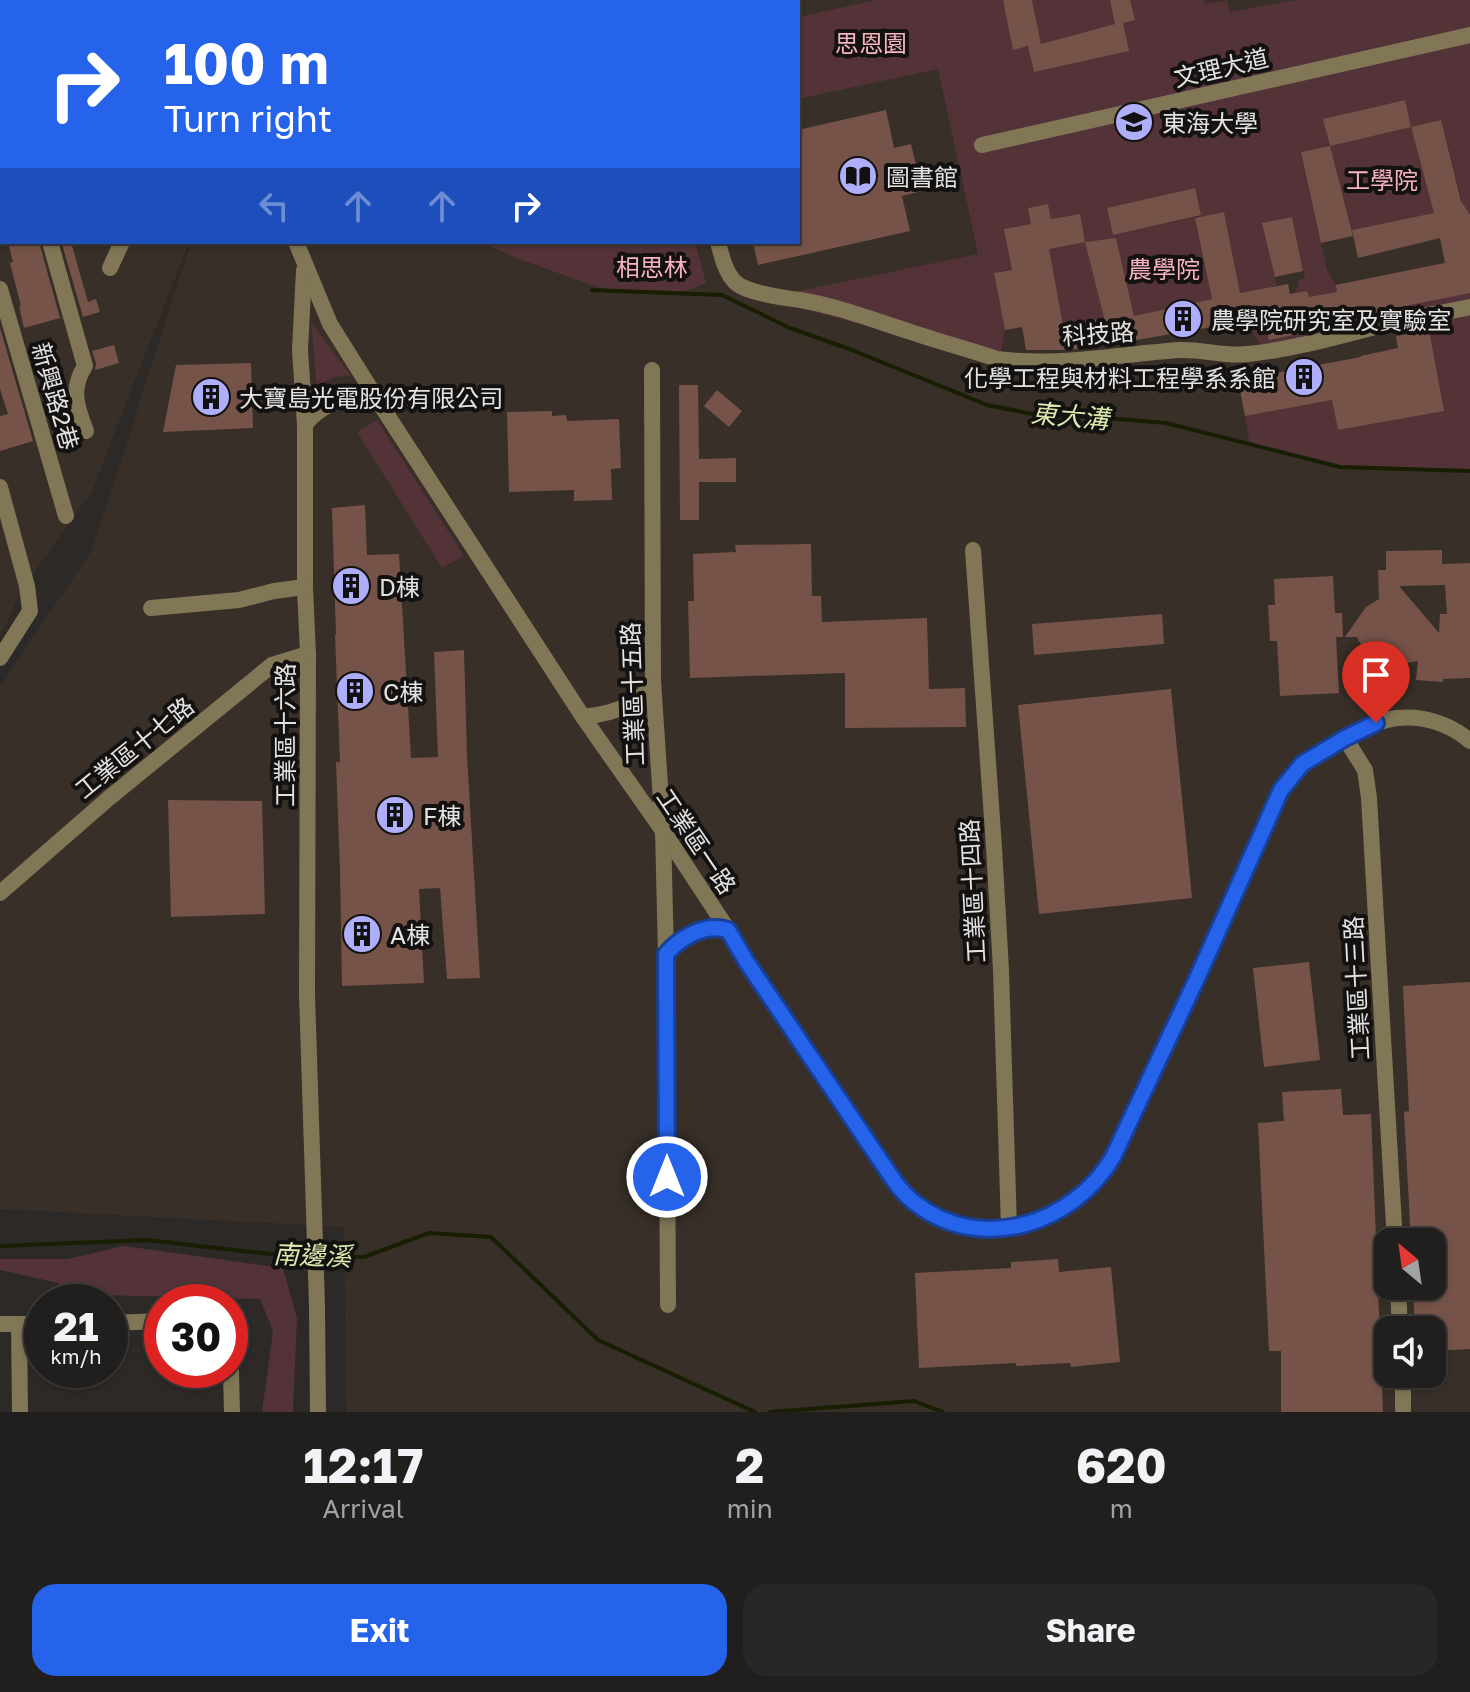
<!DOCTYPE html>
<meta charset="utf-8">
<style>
body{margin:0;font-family:"Golos Text","Noto Sans TC",sans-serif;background:#292726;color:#f1f3f6;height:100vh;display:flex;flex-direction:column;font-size:30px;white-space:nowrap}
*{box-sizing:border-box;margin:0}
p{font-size:26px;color:#a2a2a4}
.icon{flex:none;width:44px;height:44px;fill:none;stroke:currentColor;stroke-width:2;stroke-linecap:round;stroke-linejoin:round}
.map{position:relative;height:1412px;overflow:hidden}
.drawer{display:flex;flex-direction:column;background:#211f1d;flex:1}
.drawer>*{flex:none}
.banner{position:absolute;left:0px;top:0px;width:800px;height:244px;box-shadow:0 2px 6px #0004,0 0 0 2px #3e3d3b;background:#2563eb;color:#fff;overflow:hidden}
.needle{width:52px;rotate:331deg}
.tools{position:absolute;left:1374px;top:1228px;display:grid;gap:16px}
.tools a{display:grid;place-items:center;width:72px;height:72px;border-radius:16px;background:#211f1d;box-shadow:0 2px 6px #0004,0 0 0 2px #3e3d3b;font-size:40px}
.speed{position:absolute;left:24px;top:1284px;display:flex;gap:16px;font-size:40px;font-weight:700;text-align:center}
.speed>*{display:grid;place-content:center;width:104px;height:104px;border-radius:50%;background:#211f1d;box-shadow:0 2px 6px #0004,0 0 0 2px #3e3d3b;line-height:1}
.speed small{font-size:20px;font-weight:400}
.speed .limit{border:12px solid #d22;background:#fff;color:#111}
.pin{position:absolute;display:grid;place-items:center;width:68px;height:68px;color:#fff;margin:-82px -34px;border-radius:50% 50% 50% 0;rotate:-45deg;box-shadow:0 0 8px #0007}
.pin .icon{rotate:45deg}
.me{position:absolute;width:88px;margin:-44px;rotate:0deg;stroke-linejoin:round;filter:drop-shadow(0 0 6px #0008)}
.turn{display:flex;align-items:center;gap:28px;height:168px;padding:0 32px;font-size:36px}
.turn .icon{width:104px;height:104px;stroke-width:2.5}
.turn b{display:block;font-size:56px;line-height:68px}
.lanes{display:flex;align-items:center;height:76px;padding:0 32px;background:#0003;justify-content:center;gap:40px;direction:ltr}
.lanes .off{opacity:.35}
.eta{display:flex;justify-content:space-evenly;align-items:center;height:136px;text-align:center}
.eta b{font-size:48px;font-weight:700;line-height:56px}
.action{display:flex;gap:16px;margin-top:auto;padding:16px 32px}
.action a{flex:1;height:92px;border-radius:24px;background:#2563eb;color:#fff;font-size:32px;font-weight:700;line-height:92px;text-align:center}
.action a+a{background:#292726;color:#f1f3f6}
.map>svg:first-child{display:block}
.built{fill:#372f28;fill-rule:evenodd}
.green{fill:#533238;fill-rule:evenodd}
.water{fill:#181e01}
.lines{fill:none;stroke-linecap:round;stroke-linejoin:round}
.stream{stroke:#181e01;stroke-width:4}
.building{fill:#765349;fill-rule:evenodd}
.minor{stroke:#817655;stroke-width:16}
.route-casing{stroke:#184099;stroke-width:20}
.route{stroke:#2563eb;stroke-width:14}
.labels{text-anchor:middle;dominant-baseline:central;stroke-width:8;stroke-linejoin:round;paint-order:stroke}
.park-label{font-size:24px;fill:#f7b3be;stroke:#141211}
.street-label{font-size:24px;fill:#e5e3e1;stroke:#141211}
.poi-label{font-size:24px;fill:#e5e3e1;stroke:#141211;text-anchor:start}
.water-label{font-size:26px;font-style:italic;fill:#dae9ad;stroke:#141211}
</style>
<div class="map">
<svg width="1470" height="1412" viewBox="0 0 1470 1412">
<rect width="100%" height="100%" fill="#2c2927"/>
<g class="built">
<path d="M0,0H18V2H2V242H189L92,491L23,588L0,637Z"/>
<path d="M141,0H1470V1412H346L344,1227L0,1209V687L92,550L191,242H798V2H141ZM1388,1242H1432V1286H1388ZM1388,1330H1432V1374H1388Z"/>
</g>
<g class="green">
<path d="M141,0H606L607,2H141Z"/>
<path d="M876,0H1003L1013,49L1028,46L1035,72L1128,51L1123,23L1130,0H1204L1205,4L1227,0L1230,12L1295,0H1470V216L1463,205L1441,121L1411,127L1434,213L1352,230L1330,146L1301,152L1327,270L1336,285L1470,257V471L1340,467L1250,444L1245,416L1332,400L1338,430L1443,411L1427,317L1267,352L1244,322L1294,311L1291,294L1295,293L1299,283L1298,280L1305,278L1292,218L1263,223L1277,286L1240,293L1224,212L1200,217L1194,188L1107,208L1113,235L1195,217L1212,299L1134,316L1116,238L1085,242L1104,318L1057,326L1051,262L994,273L1005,330L999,362L764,298L978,254L938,69L798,99V17ZM1404,100H1405L1329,145L1324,119ZM1048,204L1051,219L1079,214L1085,242L1004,229L1031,224L1028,208Z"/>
<path d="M1032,0H1110L1115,24L1041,44Z"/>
<path d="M481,242H695L706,283L681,293L611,292L519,259Z"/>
<path d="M311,322L352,377C339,372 326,381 317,389Z"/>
<path d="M377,420L464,556L442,568L357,432Z"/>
<path d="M124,1246L283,1268L297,1318L293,1412H262L273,1331L260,1299L62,1294L58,1283L0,1270V1259H67Z"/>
</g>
<path class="water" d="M885,28L889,49L846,59L841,38Z"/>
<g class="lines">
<g class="stream">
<path d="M592,290L722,295L790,328L852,350L987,405L1043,416L1095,417L1166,423L1340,467L1470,471"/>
<path d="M0,1246L147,1240L287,1256H313"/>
<path d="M321,1256L364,1257L429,1233L491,1237L598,1340L755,1412"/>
<path d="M770,1412L914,1401L943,1412"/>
</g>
</g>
<g class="building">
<path d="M1003,0H1032L1041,44L1115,24L1110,0H1130L1135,20L1123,23L1129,51L1034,72L1028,46L1013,50Z"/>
<path d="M1405,100L1411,127L1330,146L1323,119Z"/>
<path d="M886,110L894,148L911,144L922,191L902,196L910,231L758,265L753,242H798V130Z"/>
<path d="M1441,120L1461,201L1470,215V293L1329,321L1330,327L1269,340L1264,318L1096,347L1065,350H1026L1022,327L1005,330L994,273L1012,270L1004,229L1031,224L1028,208L1048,204L1051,219L1080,214L1085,242L1116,238L1134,316L1212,299L1195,218L1224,212L1240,293L1288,284L1290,294L1307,291L1309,297L1337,292L1336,285L1445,263L1440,238L1358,258L1352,230L1434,213L1411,127ZM1085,242L1104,318L1063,325L1049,249Z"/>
<path d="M1330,146L1353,236L1321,243L1301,152Z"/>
<path d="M1195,188L1201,215L1113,235L1107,208Z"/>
<path d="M1292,217L1303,271L1275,277L1262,223Z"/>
<path d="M8,242H39L60,318L24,328L19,306H21L10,263L13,262Z"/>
<path d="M71,242L88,302L96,299L100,312L83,317L62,244Z"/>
<path d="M0,328L33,441L0,451V416L8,414L0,389Z"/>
<path d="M1429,330L1444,411L1338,430L1332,400L1245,416L1238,380L1361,357V356L1398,348L1396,336Z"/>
<path d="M114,345L119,363L95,370L96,363L92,351Z"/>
<path d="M251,363L253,428L163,432L176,365Z"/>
<path d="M679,385H698L699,459L736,458V482H699V520H680Z"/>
<path d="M717,390L742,411L729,427L704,406Z"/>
<path d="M552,411V416L566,415L567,421L619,419L621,468L611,469L612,500L574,501V490L509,492L507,412Z"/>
<path d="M365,505L367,555L399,554L411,758L438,757L434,652L464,650L467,755L480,978L447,979L440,888L419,889L424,983L342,986L340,869L336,762H340L335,635H336L332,508Z"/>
<path d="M811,544L812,596H821L822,622L927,618L929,689L965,688L966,727L845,728V673L690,678L688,601H694L693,554L736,552L735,545Z"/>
<path d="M1442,550V564L1470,563V678L1443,679V682L1416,680L1418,661L1393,665L1384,664L1368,656L1363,649L1357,637H1345L1366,607L1379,599L1378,570H1386V551ZM1445,585L1447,614H1440L1439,633L1399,586Z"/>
<path d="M1333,576L1335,613H1342L1343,637H1336L1339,693L1280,696L1277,641H1270L1268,605H1275L1274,579Z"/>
<path d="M1162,614L1164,644L1034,655L1032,624Z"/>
<path d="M1171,689L1192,898L1039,914L1018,705Z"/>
<path d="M168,800L262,801L265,914L171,917Z"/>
<path d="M1309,962L1320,1060L1264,1067L1253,968Z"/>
<path d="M1470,982V1349L1432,1351V1330H1415L1413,1286H1432V1242H1411L1404,1112L1409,1111L1403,986Z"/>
<path d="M1341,1089L1343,1115L1371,1114L1383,1412H1281V1351H1269L1258,1123L1284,1121L1282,1092Z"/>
<path d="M1058,1259L1059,1272L1111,1267L1120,1362L1071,1367L1070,1363L1016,1366V1363L919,1368L915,1273L1011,1268V1262Z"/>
</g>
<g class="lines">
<g class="minor">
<path d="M664,0V2"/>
<path d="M982,145L1470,35"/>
<path d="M0,163H2"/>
<path d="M50,242L85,366C70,389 77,408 86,431"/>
<path d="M296,242L330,324L382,407L583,717L663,831L728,930L746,961L895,1182C901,1189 908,1198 916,1204C983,1252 1073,1226 1113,1157C1150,1078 1188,999 1223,919C1237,889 1250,860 1263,830C1269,817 1273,803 1281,791C1299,760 1361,723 1397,718C1423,715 1450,724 1470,741"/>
<path d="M718,242C721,254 725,272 735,282C746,293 785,298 800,300C837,306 873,320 908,331C937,341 967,349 997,359C1058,367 1120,354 1180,350C1203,349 1226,357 1248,354C1295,349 1340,336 1386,324C1413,317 1442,313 1470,307"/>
<path d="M110,268L122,242"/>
<path d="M304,270L300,350L305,425V587L308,654L307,994L317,1306L318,1412"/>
<path d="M0,289L66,516"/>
<path d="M652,370L653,680L663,831L666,954L668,1305"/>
<path d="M305,425C320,403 349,396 374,393"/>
<path d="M0,487L27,586L30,611L0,658"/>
<path d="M973,550L994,847L1001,970L1009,1228"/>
<path d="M151,608L239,600L274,591L305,587"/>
<path d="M583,717C609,714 642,706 653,680"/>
<path d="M1345,738L1365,770L1369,798L1395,1242"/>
<path d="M0,893L109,798L272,665L308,654"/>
<path d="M666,954C681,937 705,923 728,930"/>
<path d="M1398,1286L1400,1330"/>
<path d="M110,1323L162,1321"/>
<path d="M0,1324H42"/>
<path d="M19,1325L20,1412"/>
<path d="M230,1331L232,1412"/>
<path d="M1403,1374V1409"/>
</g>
</g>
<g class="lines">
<defs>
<path id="route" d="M667,1177L666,954C681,937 705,923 728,930L746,961L880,1160C890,1174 900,1192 915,1203C980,1254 1073,1225 1113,1157L1199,974L1281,790L1302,764L1345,738L1376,723"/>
</defs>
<use href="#route" class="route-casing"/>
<use href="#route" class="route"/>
</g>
<defs>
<symbol id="university-disc" viewBox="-11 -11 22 22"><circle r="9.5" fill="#afaefa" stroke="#141211"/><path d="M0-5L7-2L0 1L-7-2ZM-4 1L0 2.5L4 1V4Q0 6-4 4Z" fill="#111"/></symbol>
<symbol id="library-disc" viewBox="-11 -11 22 22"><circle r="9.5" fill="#afaefa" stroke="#141211"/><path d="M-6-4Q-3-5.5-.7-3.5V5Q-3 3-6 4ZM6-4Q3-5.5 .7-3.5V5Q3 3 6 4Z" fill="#111"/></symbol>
<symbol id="building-disc" viewBox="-11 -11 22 22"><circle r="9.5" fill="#afaefa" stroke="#141211"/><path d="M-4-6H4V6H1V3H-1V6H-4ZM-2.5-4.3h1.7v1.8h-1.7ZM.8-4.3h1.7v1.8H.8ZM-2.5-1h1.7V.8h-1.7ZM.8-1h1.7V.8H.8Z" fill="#111"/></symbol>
</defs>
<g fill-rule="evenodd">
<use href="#university-disc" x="1112" y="100" width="44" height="44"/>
<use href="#library-disc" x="836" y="154" width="44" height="44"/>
<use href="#building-disc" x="1161" y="297" width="44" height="44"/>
<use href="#building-disc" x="1282" y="355" width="44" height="44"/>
<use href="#building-disc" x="189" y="375" width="44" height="44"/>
<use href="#building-disc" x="329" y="564" width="44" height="44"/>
<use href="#building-disc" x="333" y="669" width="44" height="44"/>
<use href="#building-disc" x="373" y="793" width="44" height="44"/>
<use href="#building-disc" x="340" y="912" width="44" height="44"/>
</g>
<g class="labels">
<g class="park-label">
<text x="871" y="42">思恩園</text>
<text x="1382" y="179">工學院</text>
<text x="652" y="266">相思林</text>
<text x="1164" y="268">農學院</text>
</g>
<g class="street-label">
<text transform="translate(1221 67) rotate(-13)">文理大道</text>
<text transform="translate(1098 333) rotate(-4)">科技路</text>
<text transform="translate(56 396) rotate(74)">新興路2巷</text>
<text transform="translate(632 694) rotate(-92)">工業區十五路</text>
<text transform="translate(284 735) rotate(-90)">工業區十六路</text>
<text transform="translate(134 747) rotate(-39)">工業區十七路</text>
<text transform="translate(697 841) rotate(56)">工業區一路</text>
<text transform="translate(972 891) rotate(-93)">工業區十四路</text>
<text transform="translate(1356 988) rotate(-93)">工業區十三路</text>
</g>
<g class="poi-label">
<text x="1162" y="122">東海大學</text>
<text x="886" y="176">圖書館</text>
<text x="1211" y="319">農學院研究室及實驗室</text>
<text x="1276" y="377" text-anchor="end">化學工程與材料工程學系系館</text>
<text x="239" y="397">大寶島光電股份有限公司</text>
<text x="379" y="586">D棟</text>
<text x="383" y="691">C棟</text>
<text x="423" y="815">F棟</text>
<text x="390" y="934">A棟</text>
</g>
<g class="water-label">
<text transform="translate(1070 416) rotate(5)">東大溝</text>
<text transform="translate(312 1255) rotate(2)">南邊溪</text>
</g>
</g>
</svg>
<div class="tools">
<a><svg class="needle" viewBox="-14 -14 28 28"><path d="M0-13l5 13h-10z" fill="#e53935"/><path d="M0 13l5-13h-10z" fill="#a2a2a4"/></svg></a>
<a><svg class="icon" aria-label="sound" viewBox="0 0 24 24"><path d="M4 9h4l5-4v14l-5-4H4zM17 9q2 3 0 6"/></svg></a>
</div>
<div class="speed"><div>21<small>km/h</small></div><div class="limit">30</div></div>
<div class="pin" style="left:1376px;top:723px;background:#d93025"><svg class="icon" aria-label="arrive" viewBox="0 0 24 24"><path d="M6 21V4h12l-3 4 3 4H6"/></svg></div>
<svg class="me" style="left:667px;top:1177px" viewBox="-20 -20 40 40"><circle r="17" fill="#2563eb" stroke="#fff" stroke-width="3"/><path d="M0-11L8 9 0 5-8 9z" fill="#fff"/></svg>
<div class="banner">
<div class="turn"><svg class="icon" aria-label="right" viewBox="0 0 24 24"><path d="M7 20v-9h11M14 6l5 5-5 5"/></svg><div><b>100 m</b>Turn right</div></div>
<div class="lanes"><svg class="icon off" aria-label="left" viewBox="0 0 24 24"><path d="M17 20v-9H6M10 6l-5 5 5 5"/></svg><svg class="icon off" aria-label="ahead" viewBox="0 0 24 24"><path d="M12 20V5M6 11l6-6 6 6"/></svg><svg class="icon off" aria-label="ahead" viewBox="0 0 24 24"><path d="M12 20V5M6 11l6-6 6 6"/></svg><svg class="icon" aria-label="right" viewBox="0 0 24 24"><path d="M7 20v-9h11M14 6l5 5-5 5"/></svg></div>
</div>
</div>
<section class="drawer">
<div class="eta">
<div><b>12:17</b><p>Arrival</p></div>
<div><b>2</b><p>min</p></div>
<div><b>620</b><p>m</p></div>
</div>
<div class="action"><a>Exit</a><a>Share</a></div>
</section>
